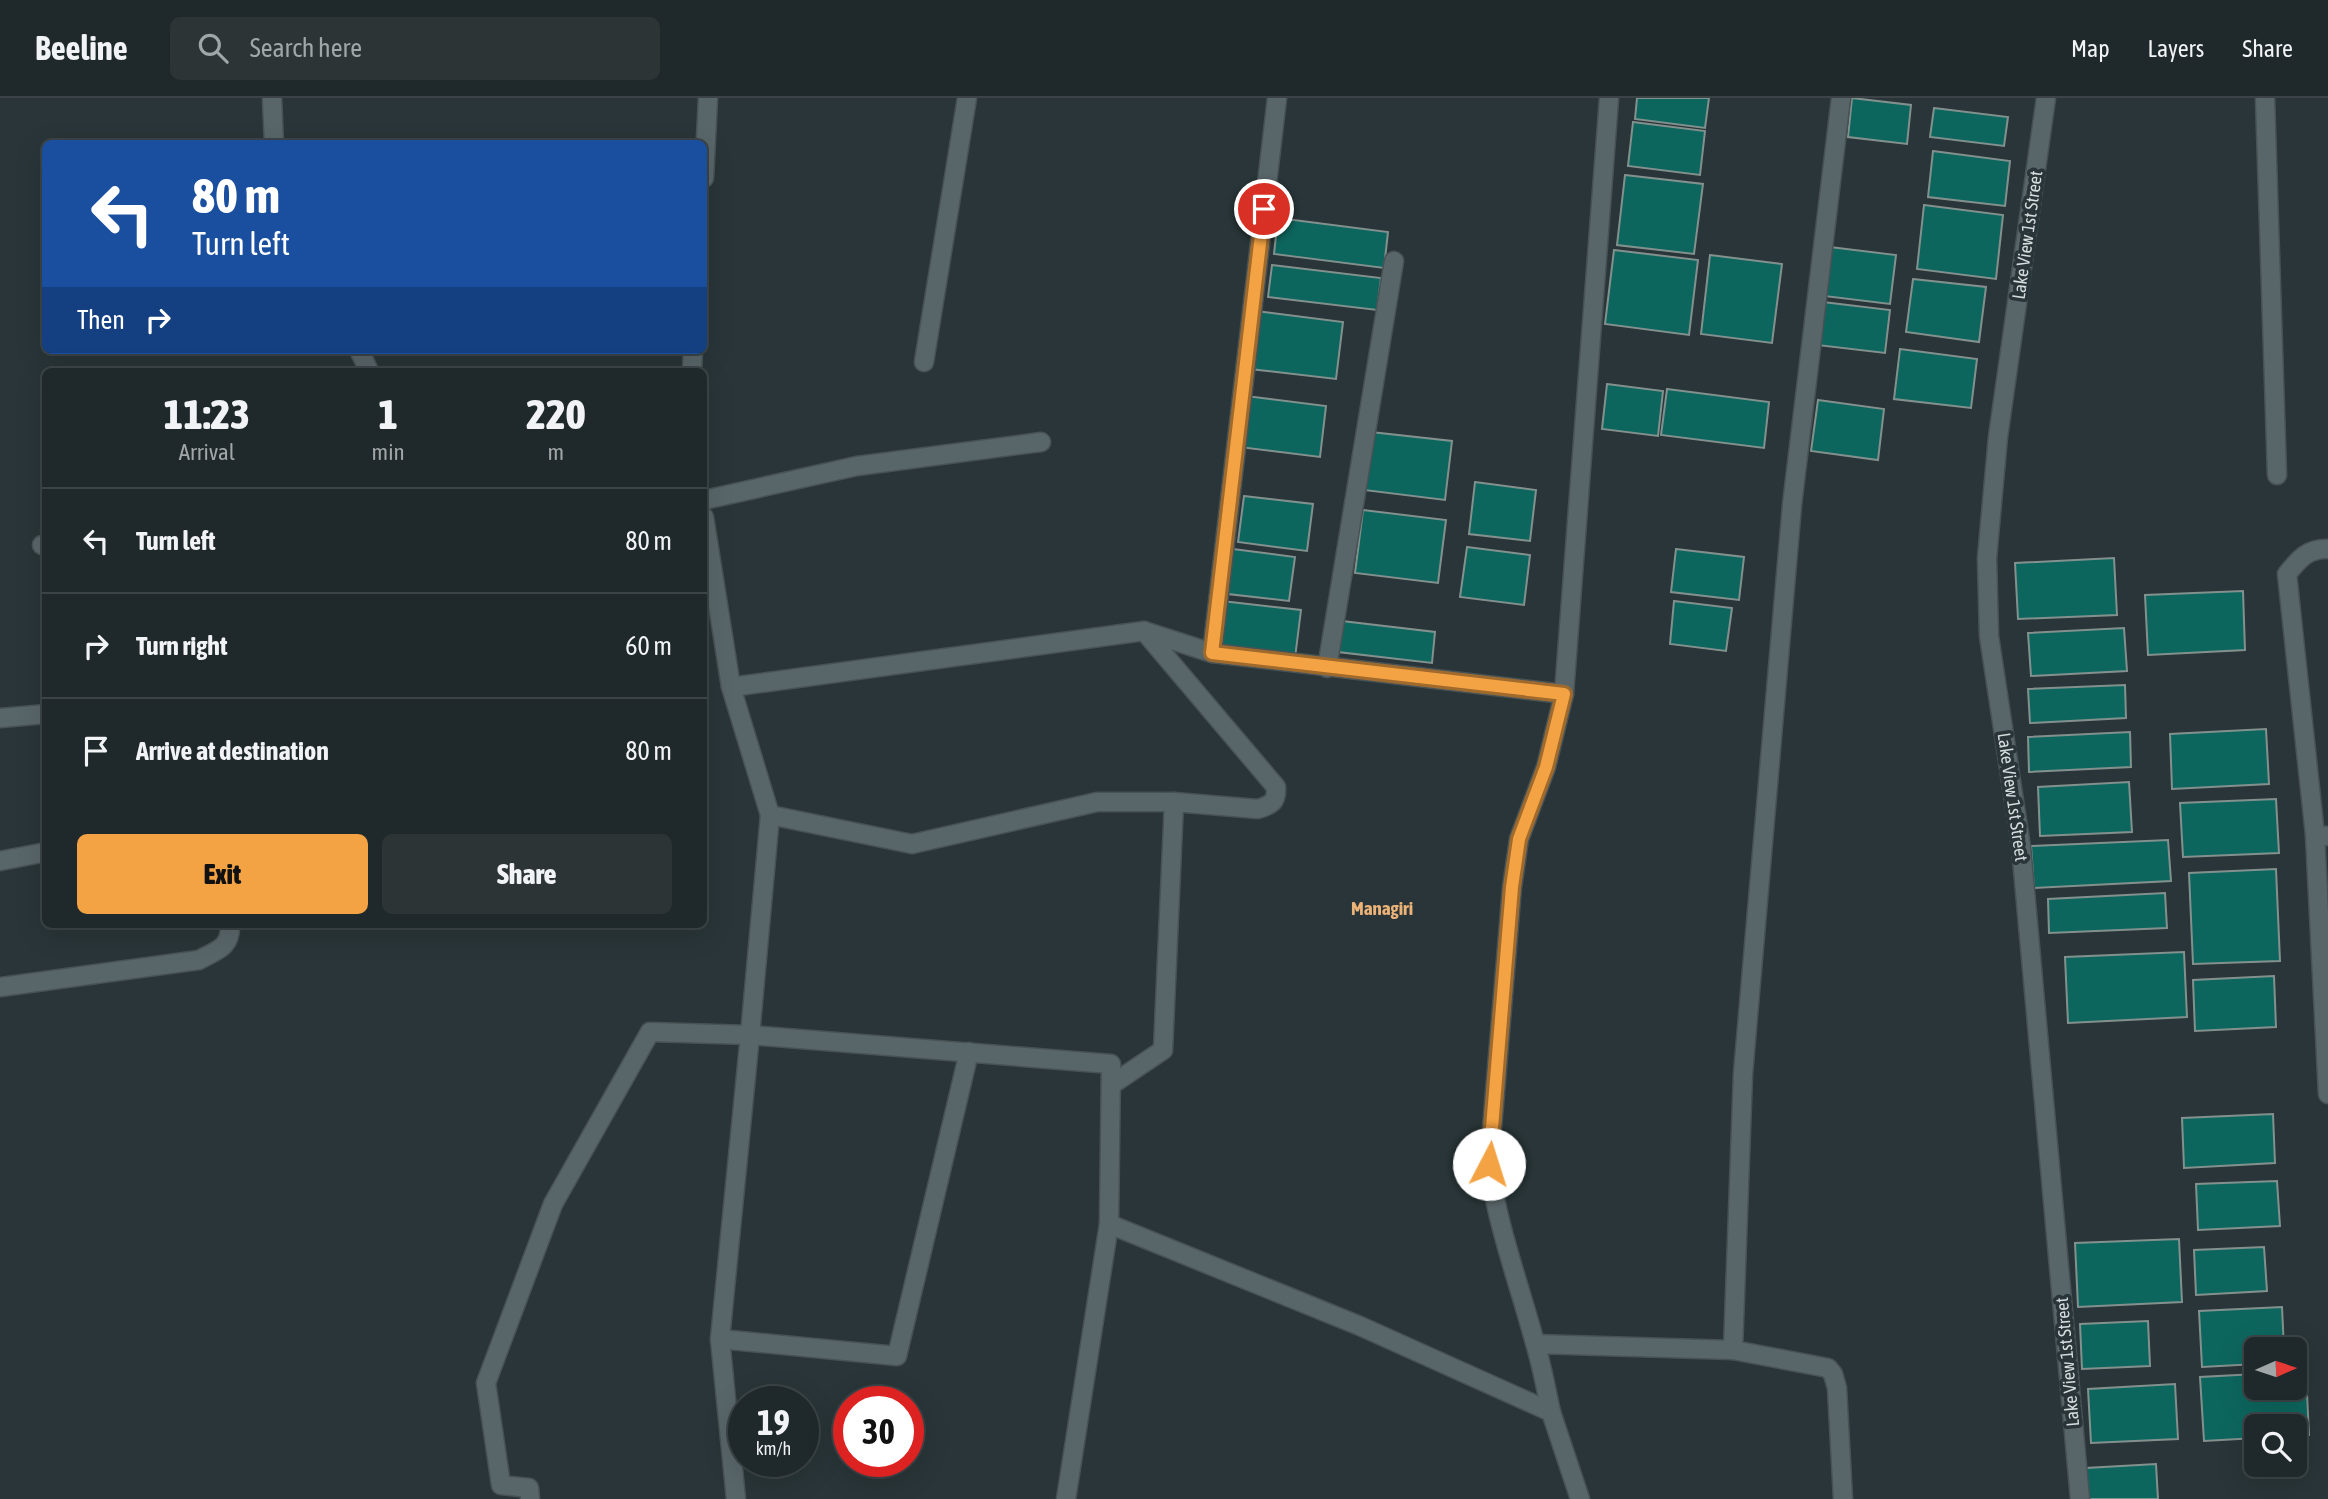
<!DOCTYPE html>
<style>
body{margin:0;font-family:"Asap Condensed",sans-serif;background:#2c3436;color:#f1f3f6;height:100vh;display:flex;flex-direction:column;font-size:26px;white-space:nowrap}
*{box-sizing:border-box;margin:0}
p{font-size:23px;color:#a1a6a8}
.icon{flex:none;width:38px;height:38px;fill:none;stroke:currentColor;stroke-width:2;stroke-linecap:round;stroke-linejoin:round}
.map{position:relative;flex:1;overflow:hidden}
.details{position:absolute;left:42px;top:270px;width:665px;height:560px;display:flex;flex-direction:column;background:#1f282a;border-radius:10px;box-shadow:0 7px 28px #0002,0 0 0 2px #3c4447}
.details>*{flex:none}
.top-card{position:absolute;left:42px;top:42px;width:665px;height:214px;border-radius:10px;box-shadow:0 7px 28px #0002,0 0 0 2px #3c4447;background:#1a4fa0;color:#fff;overflow:hidden}
.needle{width:46px;rotate:87deg}
.fabs{position:absolute;left:2244px;top:1239px;display:grid;gap:14px}
.fabs a{display:grid;place-items:center;width:63px;height:63px;border-radius:10px;background:#1f282a;box-shadow:0 7px 28px #0002,0 0 0 2px #3c4447;font-size:35px}
.speed{position:absolute;left:728px;top:1288px;display:flex;gap:14px;font-size:35px;font-weight:700;text-align:center}
.speed>*{display:grid;place-content:center;width:91px;height:91px;border-radius:50%;background:#1f282a;box-shadow:0 7px 28px #0002,0 0 0 2px #3c4447;line-height:1}
.speed small{font-size:18px;font-weight:400}
.speed .limit{border:10px solid #d22;background:#fff;color:#111}
.pin{position:absolute;display:grid;place-items:center;width:60px;height:60px;color:#fff;margin:-30px;border:4px solid #fff;border-radius:50%;box-shadow:0 2px 7px #0007}
.me{position:absolute;width:77px;margin:-38px;rotate:5deg;stroke-linejoin:round;filter:drop-shadow(0 0 5px #0008)}
.turn{display:flex;align-items:center;gap:24px;height:147px;padding:0 35px;font-size:32px}
.turn .icon{width:91px;height:91px;stroke-width:2.5}
.turn b{display:block;font-size:49px;line-height:60px}
.then{display:flex;align-items:center;height:66px;padding:0 35px;background:#0003;gap:14px;font-size:26px}
.eta{display:flex;justify-content:space-evenly;align-items:center;height:119px;text-align:center}
.eta b{font-size:42px;font-weight:800;line-height:49px}
.cta{display:flex;gap:14px;margin-top:auto;padding:14px 35px}
.cta a{flex:1;height:80px;border-radius:10px;background:#f4a344;color:#111;font-size:28px;font-weight:800;line-height:80px;text-align:center}
.cta a+a{background:#2c3436;color:#f1f3f6}
ul{padding:0;list-style:none}
li{display:flex;align-items:center;gap:21px;height:105px;padding:0 35px;border-top:2px solid #3c4447}
li div{flex:1}
li b{display:block;font-size:26px}
li em{font-style:normal}
header{display:flex;align-items:center;gap:42px;box-sizing:border-box;height:98px;padding:0 35px;background:#1f282a;border-bottom:2px solid #3c4447}
header strong{font-size:33px}
nav{display:flex;gap:38px;margin-inline-start:auto;font-size:24px}
.search{width:490px;height:63px;background:#2c3436;display:flex;align-items:center;gap:18px;box-sizing:border-box;padding:0 24px;border-radius:10px;color:#a1a6a8;font-size:26px}
.map>svg:first-child{display:block}
.building{fill:#0d665e;stroke:#83918e;stroke-width:2}
.lines{fill:none;stroke-linecap:round;stroke-linejoin:round}
.minor-casing{stroke:#485254;stroke-width:21}
.minor{stroke:#596669;stroke-width:18}
.route-casing{stroke:#9f6a2c;stroke-width:18}
.route{stroke:#f4a344;stroke-width:12}
.labels{text-anchor:middle;dominant-baseline:central;stroke-width:7;stroke-linejoin:round;paint-order:stroke}
.street-label{font-size:18px;fill:#d5dcde;stroke:#293538}
.neighbourhood-label{font-size:19px;font-weight:bold;fill:#ebb378;stroke:#293538}
</style>
<header>
<strong>Beeline</strong>
<div class="search"><svg class="icon" aria-label="search" viewBox="0 0 24 24"><circle cx="10" cy="10" r="6"/><path d="M15 15l6 6"/></svg>Search here</div>
<nav><a>Map</a><a>Layers</a><a>Share</a></nav>
</header>
<div class="map">
<svg width="2328" height="1401" viewBox="0 0 2328 1401">
<rect width="100%" height="100%" fill="#293538"/>
<g class="building">
<path d="M1637,0H1709L1705,30L1635,21Z"/>
<path d="M1852,0L1911,7L1907,46L1848,39Z"/>
<path d="M1934,10L2008,19L2004,48L1930,39Z"/>
<path d="M1633,24L1705,33L1700,77L1628,68Z"/>
<path d="M1933,53L2010,63L2005,108L1928,99Z"/>
<path d="M1625,77L1703,86L1694,156L1617,147Z"/>
<path d="M1924,107L2003,117L1996,181L1917,171Z"/>
<path d="M1278,120L1388,134L1384,170L1274,156Z"/>
<path d="M1830,149L1896,157L1890,206L1824,198Z"/>
<path d="M1614,152L1698,162L1689,237L1605,226Z"/>
<path d="M1710,157L1782,166L1772,245L1701,236Z"/>
<path d="M1272,167L1381,180L1377,212L1268,199Z"/>
<path d="M1913,181L1986,189L1979,244L1906,234Z"/>
<path d="M1823,204L1890,212L1885,255L1817,247Z"/>
<path d="M1256,213L1343,224L1336,281L1250,271Z"/>
<path d="M1900,251L1977,261L1971,310L1894,301Z"/>
<path d="M1607,286L1663,293L1658,338L1602,331Z"/>
<path d="M1667,291L1769,304L1764,350L1661,337Z"/>
<path d="M1246,298L1326,308L1320,359L1239,349Z"/>
<path d="M1818,302L1884,311L1878,362L1811,353Z"/>
<path d="M1371,334L1452,343L1445,402L1364,392Z"/>
<path d="M1475,384L1536,392L1530,443L1469,436Z"/>
<path d="M1244,398L1313,406L1307,453L1238,444Z"/>
<path d="M1363,412L1446,422L1438,485L1355,475Z"/>
<path d="M1467,449L1530,457L1524,507L1460,499Z"/>
<path d="M1233,451L1295,459L1289,503L1228,496Z"/>
<path d="M1676,451L1744,459L1739,502L1671,494Z"/>
<path d="M2114,460L2117,517L2018,521L2015,465Z"/>
<path d="M2243,493L2245,552L2148,557L2145,497Z"/>
<path d="M1222,503L1301,512L1295,560L1217,550Z"/>
<path d="M1674,503L1732,510L1726,553L1670,546Z"/>
<path d="M1342,523L1435,534L1432,565L1338,554Z"/>
<path d="M2124,530L2127,573L2031,578L2028,535Z"/>
<path d="M2125,587L2126,620L2030,625L2028,591Z"/>
<path d="M2266,631L2269,686L2172,691L2170,636Z"/>
<path d="M2130,634L2131,669L2029,674L2028,639Z"/>
<path d="M2129,684L2132,734L2040,738L2038,689Z"/>
<path d="M2276,701L2279,755L2183,759L2180,705Z"/>
<path d="M2168,742L2171,783L2034,790L2031,748Z"/>
<path d="M2276,771L2280,863L2193,866L2189,775Z"/>
<path d="M2165,795L2167,830L2049,835L2048,801Z"/>
<path d="M2184,854L2187,919L2068,925L2065,859Z"/>
<path d="M2274,878L2276,929L2195,933L2193,882Z"/>
<path d="M2273,1016L2275,1065L2184,1070L2182,1020Z"/>
<path d="M2277,1083L2280,1128L2198,1132L2196,1086Z"/>
<path d="M2179,1141L2182,1204L2078,1209L2075,1145Z"/>
<path d="M2264,1149L2267,1193L2196,1197L2194,1152Z"/>
<path d="M2282,1209L2284,1251H2256V1266L2202,1269L2199,1213Z"/>
<path d="M2148,1223L2150,1268L2082,1271L2080,1226Z"/>
<path d="M2294,1274H2306L2309,1337L2294,1338V1328H2256V1340L2204,1343L2200,1279L2256,1276V1290H2294Z"/>
<path d="M2175,1286L2178,1341L2091,1345L2088,1291Z"/>
<path d="M2156,1366L2158,1401H2087L2086,1370Z"/>
</g>
<g class="lines">
<defs>
<g id="minor">
<path d="M272,0L274,46"/>
<path d="M2046,0L1998,339L1987,460L1989,538L2021,749L2080,1401"/>
<path d="M2265,0L2277,377"/>
<path d="M704,80L708,0"/>
<path d="M359,252L369,273"/>
<path d="M924,264L967,0"/>
<path d="M692,273L693,252"/>
<path d="M704,402L857,368L1041,344"/>
<path d="M704,419L731,589L770,717L750,937L1111,966L1109,1126L1066,1401"/>
<path d="M42,447H46"/>
<path d="M2328,451C2308,450 2299,461 2287,476L2315,737L2328,738"/>
<path d="M1212,555L1277,0"/>
<path d="M1327,570L1394,163"/>
<path d="M731,589L1144,533L1212,555L1564,596"/>
<path d="M0,620L46,616"/>
<path d="M770,717L912,746L1097,704H1174"/>
<path d="M2315,737L2328,996"/>
<path d="M0,763L46,754"/>
<path d="M0,889L199,862C217,852 231,850 230,826"/>
<path d="M1111,987L1163,952L1174,704L1258,711C1271,707 1277,704 1276,689L1144,533"/>
<path d="M1109,1126L1360,1228L1551,1314L1580,1401"/>
<path d="M720,1241L897,1258L969,954"/>
<path d="M1536,1246L1733,1252L1828,1270L1833,1276L1837,1290L1843,1401"/>
<path d="M1733,1252L1743,976L1792,407L1841,0"/>
<path d="M1551,1314C1546,1291 1542,1268 1535,1245C1519,1185 1497,1128 1489,1066L1512,789L1519,741L1546,669L1564,596L1609,0"/>
<path d="M530,1401L529,1390L501,1387L486,1285L553,1106L650,934L750,937L720,1241L736,1401"/>
</g>
</defs>
<use href="#minor" class="minor-casing"/>
<use href="#minor" class="minor"/>
</g>
<g class="lines">
<defs>
<path id="route" d="M1264,111L1212,555L1564,596L1546,669L1519,741L1512,789L1489,1066"/>
</defs>
<use href="#route" class="route-casing"/>
<use href="#route" class="route"/>
</g>
<g class="labels">
<g class="street-label">
<text transform="translate(2027 137) rotate(-82)">Lake View 1st Street</text>
<text transform="translate(2013 699) rotate(82)">Lake View 1st Street</text>
<text transform="translate(2067 1264) rotate(-95)">Lake View 1st Street</text>
</g>
<g class="neighbourhood-label">
<text x="1382" y="810">Managiri</text>
</g>
</g>
</svg>
<div class="fabs">
<a><svg class="needle" viewBox="-14 -14 28 28"><path d="M0-13l5 13h-10z" fill="#e53935"/><path d="M0 13l5-13h-10z" fill="#a1a6a8"/></svg></a>
<a><svg class="icon" aria-label="search" viewBox="0 0 24 24"><circle cx="10" cy="10" r="6"/><path d="M15 15l6 6"/></svg></a>
</div>
<div class="speed"><div>19<small>km/h</small></div><div class="limit">30</div></div>
<div class="pin" style="left:1264px;top:111px;background:#d93025"><svg class="icon" aria-label="arrive" viewBox="0 0 24 24"><path d="M6 21V4h12l-3 4 3 4H6"/></svg></div>
<svg class="me" style="left:1489px;top:1066px" viewBox="-20 -20 40 40"><circle r="19" fill="#fff"/><path d="M0-13L10 11 0 6-10 11z" fill="#f4a344"/></svg>
<div class="top-card">
<div class="turn"><svg class="icon" aria-label="left" viewBox="0 0 24 24"><path d="M17 20v-9H6M10 6l-5 5 5 5"/></svg><div><b>80 m</b>Turn left</div></div>
<div class="then">Then<svg class="icon" aria-label="right" viewBox="0 0 24 24"><path d="M7 20v-9h11M14 6l5 5-5 5"/></svg></div>
</div>
<section class="details">
<div class="eta">
<div><b>11:23</b><p>Arrival</p></div>
<div><b>1</b><p>min</p></div>
<div><b>220</b><p>m</p></div>
</div>
<ul>
<li><svg class="icon" aria-label="left" viewBox="0 0 24 24"><path d="M17 20v-9H6M10 6l-5 5 5 5"/></svg><div><b>Turn left</b></div><em>80 m</em></li>
<li><svg class="icon" aria-label="right" viewBox="0 0 24 24"><path d="M7 20v-9h11M14 6l5 5-5 5"/></svg><div><b>Turn right</b></div><em>60 m</em></li>
<li><svg class="icon" aria-label="arrive" viewBox="0 0 24 24"><path d="M6 21V4h12l-3 4 3 4H6"/></svg><div><b>Arrive at destination</b></div><em>80 m</em></li>
</ul>
<div class="cta"><a>Exit</a><a>Share</a></div>
</section>
</div>
